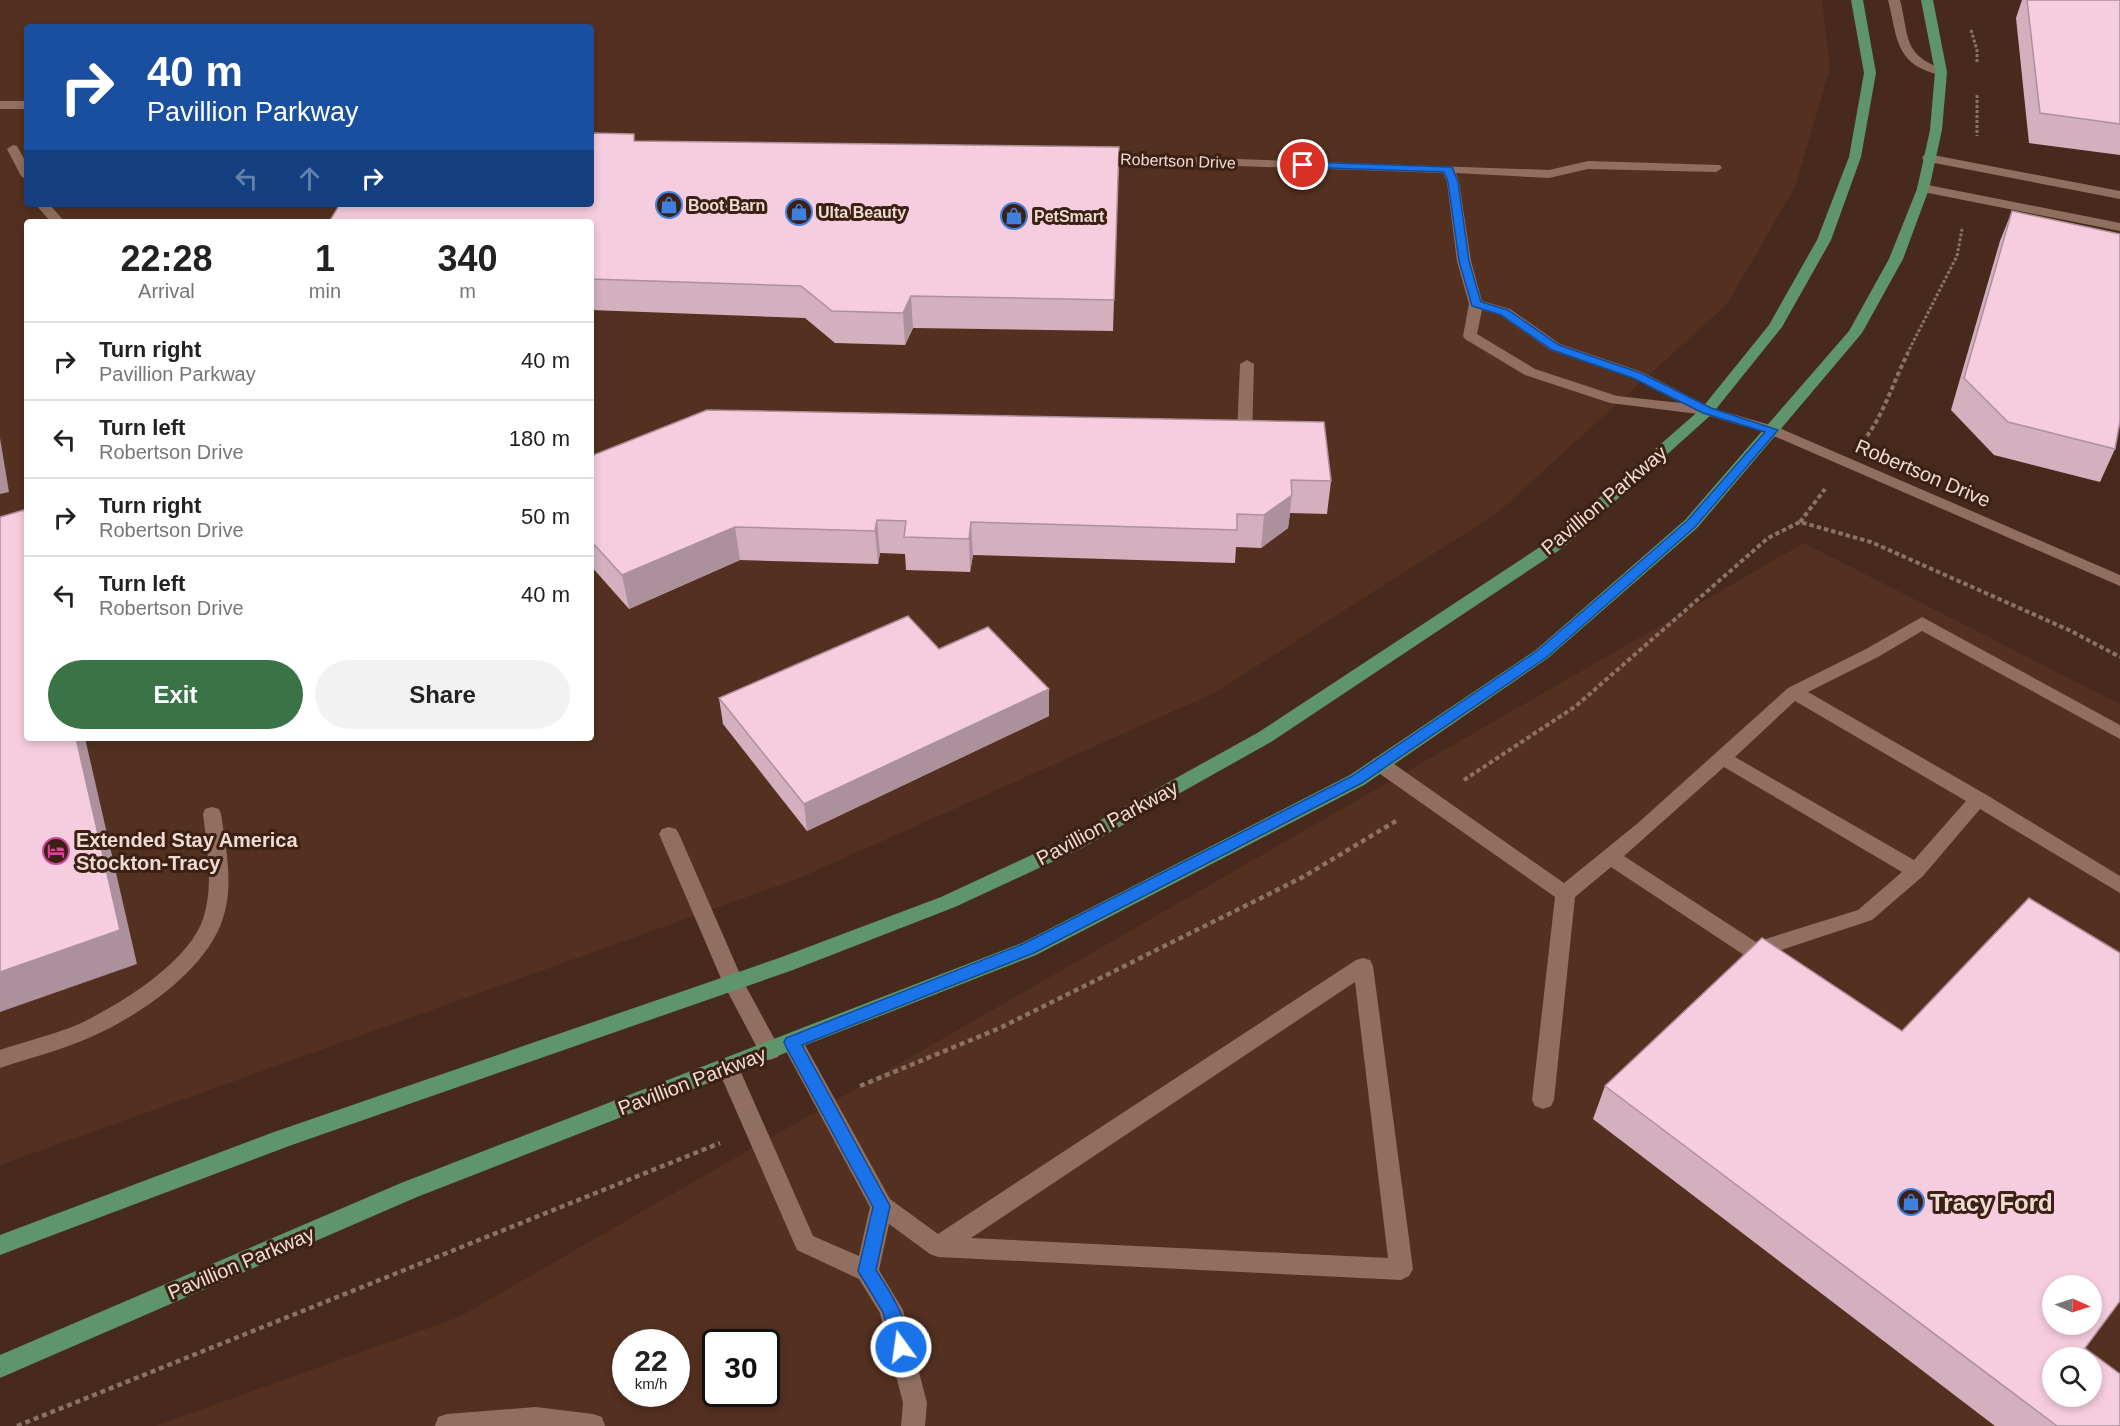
<!DOCTYPE html>
<style>
body{margin:0;font-family:Helvetica,sans-serif;background:#f2f2f2;color:#222;height:100vh;display:flex;flex-direction:column;font-size:22px;white-space:nowrap}
*{box-sizing:border-box;margin:0}
p{font-size:20px;color:#767676}
.icon{flex:none;width:33px;height:33px;fill:none;stroke:currentColor;stroke-width:2;stroke-linecap:round;stroke-linejoin:round}
.map{position:relative;flex:1;overflow:hidden}
.panel{position:absolute;left:24px;top:219px;width:570px;height:522px;display:flex;flex-direction:column;background:#fff;border-radius:6px;box-shadow:0 3px 9px #0003}
.panel>*{flex:none}
.banner{position:absolute;left:24px;top:24px;width:570px;height:183px;border-radius:6px;box-shadow:0 3px 9px #0003;background:#1a4fa0;color:#fff;overflow:hidden}
.needle{width:39px;rotate:93deg}
.tools{position:absolute;left:2042px;top:1275px;display:grid;gap:12px}
.tools a{display:grid;place-items:center;width:60px;height:60px;border-radius:50%;background:#fff;box-shadow:0 3px 9px #0003;font-size:30px}
.speed{position:absolute;left:612px;top:1329px;display:flex;gap:12px;font-size:30px;font-weight:700;text-align:center}
.speed>*{display:grid;place-content:center;width:78px;height:78px;border-radius:50%;background:#fff;box-shadow:0 3px 9px #0003;line-height:1}
.speed small{font-size:15px;font-weight:400}
.speed .limit{border:3px solid #111;border-radius:9px;background:#fff;color:#111}
.pin{position:absolute;display:grid;place-items:center;width:51px;height:51px;color:#fff;margin:-26px;border:3px solid #fff;border-radius:50%;box-shadow:0 2px 6px #0007}
.me{position:absolute;width:66px;margin:-33px;rotate:346deg;stroke-linejoin:round;filter:drop-shadow(0 0 4px #0008)}
.turn{display:flex;align-items:center;gap:21px;height:126px;padding:0 24px;font-size:27px}
.turn .icon{width:78px;height:78px;stroke-width:2.5}
.turn b{display:block;font-size:42px;line-height:51px}
.lanes{display:flex;align-items:center;height:57px;padding:0 24px;background:#0003;justify-content:center;gap:30px;direction:ltr}
.lanes .off{opacity:.35}
.eta{display:flex;justify-content:space-evenly;align-items:center;height:102px;text-align:center}
.eta b{font-size:36px;font-weight:600;line-height:42px}
.cta{display:flex;gap:12px;margin-top:auto;padding:12px 24px}
.cta a{flex:1;height:69px;border-radius:36px;background:#397346;color:#fff;font-size:24px;font-weight:600;line-height:69px;text-align:center}
.cta a+a{background:#f2f2f2;color:#222}
ul{padding:0;list-style:none}
li{display:flex;align-items:center;gap:18px;height:78px;padding:0 24px;border-top:2px solid #e0e0e0}
li div{flex:1}
li b{display:block;font-size:22px}
li em{font-style:normal}
.map>svg:first-child{display:block}
.built{fill:#543020;fill-rule:evenodd}
.lines{fill:none;stroke-linecap:round;stroke-linejoin:round}
.path-far2{stroke:#8b7166;stroke-width:3;stroke-dasharray:3 2;stroke-linecap:butt}
.path-far1{stroke:#8b7166;stroke-width:4;stroke-dasharray:4.5 3;stroke-linecap:butt}
.path{stroke:#8b7166;stroke-width:4.5;stroke-dasharray:5 4;stroke-linecap:butt}
.minor{fill:#906f60;fill-rule:evenodd}
.major{fill:#5f956b;fill-rule:evenodd}
.wall{fill:#d4b0bf}
.shaded-wall{fill:#ac909b}
.building{fill:#f6cdde;stroke:#ac909b;stroke-width:1.5;fill-rule:evenodd}
.route{fill:#1a73e8;stroke:#114b97;stroke-width:1.5}
.labels{text-anchor:middle;dominant-baseline:central;stroke-width:6;stroke-linejoin:round;paint-order:stroke}
.far-street-label{font-size:16px;fill:#f0dcd4;stroke:#3c2013}
.far-poi-label{font-size:16px;font-weight:bold;fill:#f0dcd4;stroke:#3c2013;text-anchor:start}
.street-label{font-size:20px;fill:#f0dcd4;stroke:#3c2013}
.poi-label{font-size:20px;font-weight:bold;fill:#f0dcd4;stroke:#3c2013;text-anchor:start}
.near-poi-label{font-size:24px;font-weight:bold;fill:#f0dcd4;stroke:#3c2013;text-anchor:start}
</style>
<div class="map">
<svg width="2120" height="1426" viewBox="0 0 2120 1426">
<rect width="100%" height="100%" fill="#472a1d"/>
<g class="built">
<path d="M0,0H1822L1830,68L1795,187L1727,304L1496,514L1214,693L797,879L0,1165ZM27,27H591V204H27ZM27,222H591V738H27Z"/>
<path d="M1804,543L2120,704V1426H155L459,1317ZM2052,1286H2091V1324H2052ZM626,1342H676V1394H626ZM716,1342H766V1394H716ZM2052,1358H2091V1396H2052Z"/>
</g>
<g class="lines">
<g class="path-far2">
<path d="M1971,30L1977,50V64"/>
<path d="M1977,95V136"/>
<path d="M1907,354L1957,256L1962,229"/>
</g>
<g class="path-far1">
<path d="M1867,436C1885,411 1894,380 1908,353"/>
<path d="M1800,522L1825,489"/>
<path d="M1464,780L1576,706L1768,538L1800,522L1871,542L2071,631L2120,657"/>
</g>
<g class="path">
<path d="M860,1086L1000,1028L1303,877L1396,821"/>
<path d="M17,1426L720,1143"/>
</g>
<g class="minor">
<path d="M1888,0H1900C1910,39 1902,54 1945,70V74C1938,76 1933,73 1927,71C1894,59 1896,29 1888,0Z"/>
<rect x="0" y="101" width="27" height="8"/>
<path d="M13,145L17,146L27,164V180L21,176L7,149Z"/>
<path d="M1096,154L1549,170L1588,161L1720,165L1722,168L1716,172L1588,169L1549,178L1456,173L1459,182L1471,261L1482,301L1510,309L1560,344L1642,372L1712,408L1777,427L2120,575V586L1767,433L1706,415L1610,403L1525,375L1465,339L1463,336L1469,304L1457,261L1447,182L1443,173L1092,161L1090,158ZM1482,310L1500,315L1550,350L1632,378L1681,403L1617,396L1535,369L1477,334Z"/>
<path d="M1928,154L2120,191V199L1924,161L1922,158L1924,155Z"/>
<path d="M1923,184L2120,223V231L1918,191L1917,188L1918,185Z"/>
<path d="M35,204H49L65,222H51Z"/>
<path d="M1247,360L1254,364L1252,438L1249,441L1237,443L1229,438L1237,434L1240,364Z"/>
<path d="M1922,617L2120,725V739L1922,631L1878,657L1808,692L1985,794L2120,876V893L1980,809L1923,876L1872,920L1754,959L1747,957L1611,867L1575,897L1554,1100L1551,1106L1543,1109L1535,1106L1532,1100L1555,897L1373,769L1371,764L1373,759L1380,757L1387,759L1564,883L1638,823L1788,688L1866,649ZM1795,701L1966,801L1914,860L1735,757ZM1724,767L1902,872L1858,910L1756,942L1624,856Z"/>
<path d="M212,807L219,809L221,814C226,848 234,885 223,918C207,970 139,1016 91,1037C61,1050 30,1058 0,1068V1050C26,1041 53,1035 79,1024C119,1005 188,963 203,919C214,886 207,848 203,814L205,809Z"/>
<path d="M669,827L676,829L679,834L743,981L781,1051L778,1057L770,1060L762,1057L723,983L659,834L662,829Z"/>
<path d="M1363,958L1370,960L1373,966L1413,1269L1409,1276L1401,1280L938,1257L930,1254L889,1224L879,1270L903,1310L927,1403L925,1426H901L903,1403L880,1313L859,1279L797,1250L717,1067L720,1061L728,1058L736,1061L813,1236L859,1256L870,1207L781,1042L784,1036L792,1033L800,1036L890,1199L938,1234L1356,960ZM1355,982L1388,1258L971,1238Z"/>
<path d="M536,1407L593,1414L602,1417L605,1426H435L438,1417L447,1414Z"/>
</g>
<g class="major">
<path d="M1851,0H1863L1876,73L1861,157L1831,240L1782,327L1712,414L1564,547L1271,742L1082,848L955,907L793,970L289,1146L0,1255V1235L274,1132L779,958L941,897L1068,838L1259,732L1552,539L1702,408L1769,325L1817,240L1849,157L1864,73Z"/>
<path d="M1921,0H1933L1947,72L1942,130L1929,189L1903,259L1862,333L1697,528L1548,658L1364,785L1036,955L417,1197L0,1378V1355L401,1183L1022,943L1350,775L1536,650L1685,520L1849,331L1889,259L1917,189L1930,130L1935,72Z"/>
</g>
</g>
<g class="wall">
<path d="M2022,0H2120V155L2029,143L2016,18Z"/>
<path d="M635,141L1119,147L1113,331L913,328L905,345L835,343L805,318L591,310V222Z"/>
<path d="M2012,211L2115,449L2100,482L1994,455L1951,410L2000,241Z"/>
<path d="M591,456L1331,481L1327,514L1290,513L1288,528L1261,548L1236,547L1235,563L973,555L970,572L906,570L905,554L880,553L878,564L740,560L629,609L591,566Z"/>
<path d="M939,649L1049,716L807,831L723,724L719,698Z"/>
<path d="M1902,1031L2085,1348L2120,1426H1995L1593,1119L1605,1086Z"/>
</g>
<g class="shaded-wall">
<path d="M911,296L913,328L905,345L903,313Z"/>
<path d="M0,438L9,492L0,494Z"/>
<path d="M1292,495L1288,528L1261,548L1264,515Z"/>
<path d="M877,520L880,553L878,564L875,531Z"/>
<path d="M971,522L973,555L970,572L969,539Z"/>
<path d="M735,527L740,560L629,609L622,575Z"/>
<path d="M1049,689V716L807,831L804,804Z"/>
<path d="M76,738H85L137,964L0,1012V972Z"/>
</g>
<g class="building">
<path d="M2027,0H2120V124L2040,113Z"/>
<path d="M591,133L634,134V141L1119,147L1114,300L911,296L903,313L832,311L801,286L591,279V222H329L340,204H591Z"/>
<path d="M2012,211L2120,234V421L2115,449L2008,422L1964,378Z"/>
<path d="M707,410L1324,422L1331,481L1291,480L1292,495L1264,515L1237,514V530L971,522L969,539L904,537L906,521L877,520L875,531L735,527L622,575L591,541V456Z"/>
<path d="M24,510L27,522V738H76L120,930L0,972V517Z"/>
<path d="M908,616L939,649L988,627L1049,689L804,804L719,698Z"/>
<path d="M2029,898L2120,953V1301L2085,1348L2120,1374V1426H2057L1605,1086L1762,938L1902,1031ZM2052,1286H2091V1324H2052ZM2052,1358H2091V1396H2052Z"/>
</g>
<path class="route" d="M1303,162L1452,167L1458,182L1469,261L1481,302L1508,310L1559,345L1641,373L1711,408L1778,430L1695,527L1547,657L1362,783L1034,953L802,1045L890,1206L876,1270C888,1288 916,1332 907,1353L901,1356L894,1353L883,1312L858,1271L873,1207L786,1047L784,1042L786,1038L1023,944L1352,776L1537,651L1687,521L1765,432L1703,413L1633,378L1552,350L1501,315L1472,306L1459,261L1448,182L1444,172L1299,167L1298,165Z"/>
<defs>
<symbol id="shop-ring" viewBox="-11 -11 22 22"><circle r="9.5" fill="#3c2013" stroke="#3f7fe0" stroke-width="1.5"/><path d="M-5-2.5h2.3a2.7 3.5 0 0 1 5.4 0H5L5.5 6h-11ZM-1.5-2.5h3a1.5 2.3 0 0 0-3 0Z" fill="#3f7fe0"/></symbol>
<symbol id="hotel-ring" viewBox="-11 -11 22 22"><circle r="9.5" fill="#3c2013" stroke="#d1479c" stroke-width="1.5"/><path d="M-6-4.5h1.5V1H6V5H4.5V3h-9V5H-6ZM-4 0a1.8 1.8 0 1 1 3.6 0ZM.5 0V-2.5h3Q6-2.5 6 0Z" fill="#d1479c"/></symbol>
</defs>
<g fill-rule="evenodd">
<use href="#shop-ring" x="654" y="190" width="30" height="30"/>
<use href="#shop-ring" x="784" y="197" width="30" height="30"/>
<use href="#shop-ring" x="999" y="201" width="30" height="30"/>
<use href="#hotel-ring" x="41" y="836" width="30" height="30"/>
<use href="#shop-ring" x="1896" y="1187" width="30" height="30"/>
</g>
<g class="labels">
<g class="far-street-label">
<text transform="translate(1178 161) rotate(2)">Robertson Drive</text>
</g>
<g class="far-poi-label">
<text x="688" y="205">Boot Barn</text>
<text x="818" y="212">Ulta Beauty</text>
<text x="1034" y="216">PetSmart</text>
</g>
<g class="street-label">
<text transform="translate(1923 473) rotate(23)">Robertson Drive</text>
<text transform="translate(1604 500) rotate(-40)">Pavillion Parkway</text>
<text transform="translate(1107 823) rotate(-28)">Pavillion Parkway</text>
<text transform="translate(692 1081) rotate(-21)">Pavillion Parkway</text>
<text transform="translate(241 1263) rotate(-23)">Pavillion Parkway</text>
</g>
<g class="poi-label">
<text x="76" y="840">Extended Stay America<tspan x="76" dy="23">Stockton-Tracy</tspan></text>
</g>
<g class="near-poi-label">
<text x="1930" y="1202">Tracy Ford</text>
</g>
</g>
</svg>
<div class="tools">
<a><svg class="needle" viewBox="-14 -14 28 28"><path d="M0-13l5 13h-10z" fill="#e53935"/><path d="M0 13l5-13h-10z" fill="#767676"/></svg></a>
<a><svg class="icon" aria-label="search" viewBox="0 0 24 24"><circle cx="10" cy="10" r="6"/><path d="M15 15l6 6"/></svg></a>
</div>
<div class="speed"><div>22<small>km/h</small></div><div class="limit">30</div></div>
<div class="pin" style="left:1303px;top:165px;background:#d93025"><svg class="icon" aria-label="arrive" viewBox="0 0 24 24"><path d="M6 21V4h12l-3 4 3 4H6"/></svg></div>
<svg class="me" style="left:901px;top:1347px" viewBox="-20 -20 40 40"><circle r="17" fill="#1a73e8" stroke="#fff" stroke-width="3"/><path d="M0-11L8 9 0 5-8 9z" fill="#fff"/></svg>
<div class="banner">
<div class="turn"><svg class="icon" aria-label="right" viewBox="0 0 24 24"><path d="M7 20v-9h11M14 6l5 5-5 5"/></svg><div><b>40 m</b>Pavillion Parkway</div></div>
<div class="lanes"><svg class="icon off" aria-label="left" viewBox="0 0 24 24"><path d="M17 20v-9H6M10 6l-5 5 5 5"/></svg><svg class="icon off" aria-label="ahead" viewBox="0 0 24 24"><path d="M12 20V5M6 11l6-6 6 6"/></svg><svg class="icon" aria-label="right" viewBox="0 0 24 24"><path d="M7 20v-9h11M14 6l5 5-5 5"/></svg></div>
</div>
<section class="panel">
<div class="eta">
<div><b>22:28</b><p>Arrival</p></div>
<div><b>1</b><p>min</p></div>
<div><b>340</b><p>m</p></div>
</div>
<ul>
<li><svg class="icon" aria-label="right" viewBox="0 0 24 24"><path d="M7 20v-9h11M14 6l5 5-5 5"/></svg><div><b>Turn right</b><p>Pavillion Parkway</p></div><em>40 m</em></li>
<li><svg class="icon" aria-label="left" viewBox="0 0 24 24"><path d="M17 20v-9H6M10 6l-5 5 5 5"/></svg><div><b>Turn left</b><p>Robertson Drive</p></div><em>180 m</em></li>
<li><svg class="icon" aria-label="right" viewBox="0 0 24 24"><path d="M7 20v-9h11M14 6l5 5-5 5"/></svg><div><b>Turn right</b><p>Robertson Drive</p></div><em>50 m</em></li>
<li><svg class="icon" aria-label="left" viewBox="0 0 24 24"><path d="M17 20v-9H6M10 6l-5 5 5 5"/></svg><div><b>Turn left</b><p>Robertson Drive</p></div><em>40 m</em></li>
</ul>
<div class="cta"><a>Exit</a><a>Share</a></div>
</section>
</div>
